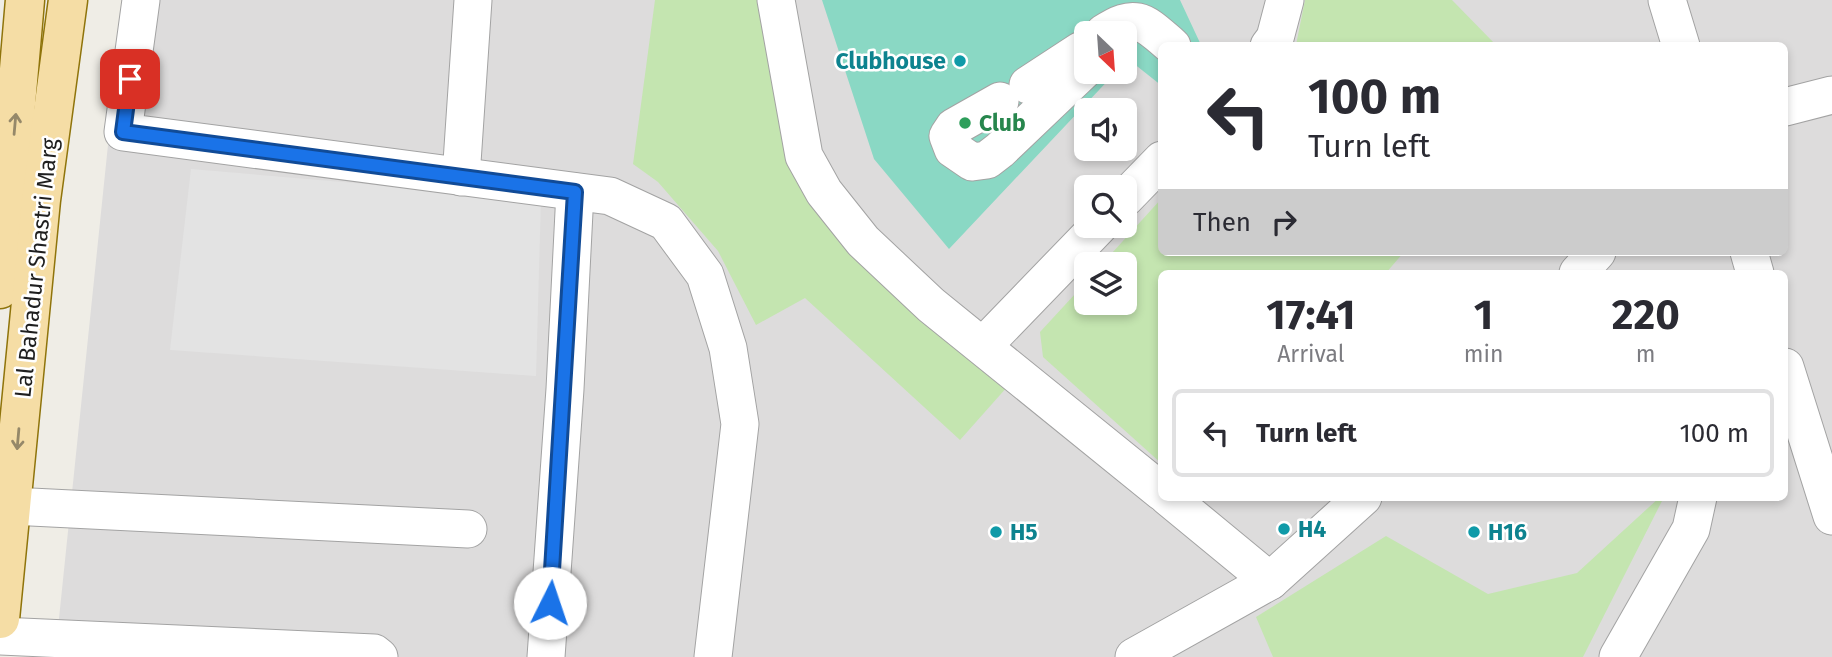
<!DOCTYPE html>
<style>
body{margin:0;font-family:"Fira Sans",sans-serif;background:#f2f2f3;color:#2b2b33;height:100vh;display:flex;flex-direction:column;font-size:26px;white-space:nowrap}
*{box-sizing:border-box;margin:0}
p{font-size:23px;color:#7c7c81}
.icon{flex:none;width:38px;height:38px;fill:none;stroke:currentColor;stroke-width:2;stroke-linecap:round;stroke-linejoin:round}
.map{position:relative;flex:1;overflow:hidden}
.panel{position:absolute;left:1158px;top:270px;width:630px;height:231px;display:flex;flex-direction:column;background:#fff;border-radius:10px;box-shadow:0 4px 10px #0003}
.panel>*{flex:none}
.guide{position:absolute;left:1158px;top:42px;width:630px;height:214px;border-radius:10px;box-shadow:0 4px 10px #0003;background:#fff;color:#2b2b33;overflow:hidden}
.needle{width:46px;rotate:155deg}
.fabs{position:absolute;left:1074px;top:21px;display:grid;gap:14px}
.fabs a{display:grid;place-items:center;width:63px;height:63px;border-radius:10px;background:#fff;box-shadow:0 4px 10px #0003;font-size:35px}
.pin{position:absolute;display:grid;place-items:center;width:60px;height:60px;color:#fff;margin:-30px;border-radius:14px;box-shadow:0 4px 10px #0006}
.me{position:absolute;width:77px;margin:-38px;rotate:4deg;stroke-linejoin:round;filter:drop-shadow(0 0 5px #0008)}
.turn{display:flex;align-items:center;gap:24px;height:147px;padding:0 35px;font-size:32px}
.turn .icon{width:91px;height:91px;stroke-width:2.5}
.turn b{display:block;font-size:49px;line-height:60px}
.then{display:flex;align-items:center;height:66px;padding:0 35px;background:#0003;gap:14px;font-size:26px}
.eta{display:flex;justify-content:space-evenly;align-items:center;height:119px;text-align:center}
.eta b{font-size:42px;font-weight:700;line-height:49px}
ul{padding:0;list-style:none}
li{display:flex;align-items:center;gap:21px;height:88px;margin:0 14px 10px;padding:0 21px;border:4px solid #e1e1e2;border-radius:10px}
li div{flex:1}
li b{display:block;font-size:26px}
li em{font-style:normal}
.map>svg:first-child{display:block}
.residential{fill:#dddcdc;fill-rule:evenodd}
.grass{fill:#c4e5b0}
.pitch{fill:#8ad8c4}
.parking{fill:#e3e3e3}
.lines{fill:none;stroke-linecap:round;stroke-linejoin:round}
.minor-casing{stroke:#a3a3a3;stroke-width:39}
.major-casing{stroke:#8f740b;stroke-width:41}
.minor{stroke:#fff;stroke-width:37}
.major{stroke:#f5dda5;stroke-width:38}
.oneway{stroke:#958869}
.route-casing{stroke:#114b97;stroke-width:18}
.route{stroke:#1a73e8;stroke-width:12}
.culture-dot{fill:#0f9aa8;stroke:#fff;stroke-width:2.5}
.leisure-dot{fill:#2e9e5b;stroke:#fff;stroke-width:2.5}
.labels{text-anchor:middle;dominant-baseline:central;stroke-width:5;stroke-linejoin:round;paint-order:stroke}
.culture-label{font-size:23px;font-weight:bold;fill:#0d838f;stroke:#fff;text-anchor:start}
.leisure-label{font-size:23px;font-weight:bold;fill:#27864d;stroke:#fff;text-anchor:start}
.street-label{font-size:23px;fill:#1f1f1f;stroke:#fff}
</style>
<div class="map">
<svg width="1832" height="657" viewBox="0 0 1832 657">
<rect width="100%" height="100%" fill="#efede6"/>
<path class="residential" d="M123,0H1832V657H55ZM1087,33H1125V72H1087ZM1162,46H1785V252H1162ZM1087,110H1125V149H1087ZM1087,187H1125V226H1087ZM1087,264H1125V303H1087ZM1162,273H1785V497H1162Z"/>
<g class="grass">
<path d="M655,0H769L824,192L1008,386L960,440L805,298L756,325L718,251L658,182L633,164Z"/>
<path d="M1305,0H1452L1496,45H1296Z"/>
<path d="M1162,198V252H1404L1386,273H1162V464L1043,357L1040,332L1087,281V303H1125V264H1102Z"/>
<path d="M1660,497H1664L1583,657H1273L1256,617L1386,536L1488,594L1577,573Z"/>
</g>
<path class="pitch" d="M822,0H1180L1201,45L1162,46V86L1128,59L1125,62V33H1087V72H1116L949,249L874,159Z"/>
<path class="parking" d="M191,169L541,199L536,376L170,350Z"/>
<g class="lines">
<defs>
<g id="minor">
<path d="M141,0L123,132L610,196L666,222L705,275L728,348L740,424L713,657"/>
<path d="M776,0L804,156L824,192L863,241L931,305L1162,492"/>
<path d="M1667,0L1681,46"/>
<path d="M1104,33C1137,11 1145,23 1172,46"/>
<path d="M1269,46L1275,38L1285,0"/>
<path d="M1028,85L1080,51"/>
<path d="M1000,101L954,127L948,136L953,149L972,162L987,160L1000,150L1087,67"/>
<path d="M1785,107L1832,95"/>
<path d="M461,177L473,0"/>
<path d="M1125,198L1162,160"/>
<path d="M1749,252L1755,273"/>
<path d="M1578,273L1597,252"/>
<path d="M983,346L1099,226"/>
<path d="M1785,367L1832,516"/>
<path d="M1168,497L1270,581"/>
<path d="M11,506L468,529"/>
<path d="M0,636L374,653L379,657"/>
<path d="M546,657L565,389L575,192"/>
<path d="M1134,657L1270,581L1363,497"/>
<path d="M1618,657L1691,529L1698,497"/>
</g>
<g id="major">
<path d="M0,289L25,0"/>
<path d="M0,619L41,200L68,0"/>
</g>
</defs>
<use href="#minor" class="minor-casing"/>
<use href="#major" class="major-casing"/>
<use href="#minor" class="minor"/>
<use href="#major" class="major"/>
</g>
<defs><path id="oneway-shaft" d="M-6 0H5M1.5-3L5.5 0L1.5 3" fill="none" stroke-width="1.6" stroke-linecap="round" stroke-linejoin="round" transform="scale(1.75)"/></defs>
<g class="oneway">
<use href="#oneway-shaft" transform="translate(15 124) rotate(-85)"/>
<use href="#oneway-shaft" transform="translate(18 439) rotate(95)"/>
</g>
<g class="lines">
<defs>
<path id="route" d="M130,79L123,132L575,192L550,603"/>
</defs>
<use href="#route" class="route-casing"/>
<use href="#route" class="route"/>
</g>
<g class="culture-dot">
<circle cx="960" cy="61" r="7"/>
<circle cx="1284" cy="529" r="7"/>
<circle cx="996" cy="532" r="7"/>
<circle cx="1474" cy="532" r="7"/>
</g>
<circle class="leisure-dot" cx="965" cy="123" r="7"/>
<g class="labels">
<g class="culture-label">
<text x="946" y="61" text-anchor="end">Clubhouse</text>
<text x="1298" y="529">H4</text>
<text x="1010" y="532">H5</text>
<text x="1488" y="532">H16</text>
</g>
<g class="leisure-label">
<text x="979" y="123">Club</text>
</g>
<g class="street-label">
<text transform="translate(36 268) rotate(-84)">Lal Bahadur Shastri Marg</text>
</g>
</g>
</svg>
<div class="fabs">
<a><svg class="needle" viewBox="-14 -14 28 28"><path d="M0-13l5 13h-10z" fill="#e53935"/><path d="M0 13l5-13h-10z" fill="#7c7c81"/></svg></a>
<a><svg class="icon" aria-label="sound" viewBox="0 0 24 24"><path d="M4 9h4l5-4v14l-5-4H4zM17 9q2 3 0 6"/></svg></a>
<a><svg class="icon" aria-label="search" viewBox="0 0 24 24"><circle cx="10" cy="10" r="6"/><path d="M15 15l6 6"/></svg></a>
<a><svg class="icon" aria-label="layers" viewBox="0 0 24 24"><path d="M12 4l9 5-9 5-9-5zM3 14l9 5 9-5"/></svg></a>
</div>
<div class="pin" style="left:130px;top:79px;background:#d93025"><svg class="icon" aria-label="arrive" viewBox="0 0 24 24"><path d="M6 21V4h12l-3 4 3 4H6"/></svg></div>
<svg class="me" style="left:550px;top:603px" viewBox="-20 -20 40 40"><circle r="19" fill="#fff"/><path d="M0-13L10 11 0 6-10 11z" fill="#1a73e8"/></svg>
<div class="guide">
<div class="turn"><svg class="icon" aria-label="left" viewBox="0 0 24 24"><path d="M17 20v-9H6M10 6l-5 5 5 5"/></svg><div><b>100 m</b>Turn left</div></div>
<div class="then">Then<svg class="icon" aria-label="right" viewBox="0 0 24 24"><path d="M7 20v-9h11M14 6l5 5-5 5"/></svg></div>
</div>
<section class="panel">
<div class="eta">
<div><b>17:41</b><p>Arrival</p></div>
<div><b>1</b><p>min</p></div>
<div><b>220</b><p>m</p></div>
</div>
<ul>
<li><svg class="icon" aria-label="left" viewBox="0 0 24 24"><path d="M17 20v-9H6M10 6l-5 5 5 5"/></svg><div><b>Turn left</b></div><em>100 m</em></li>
</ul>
</section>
</div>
